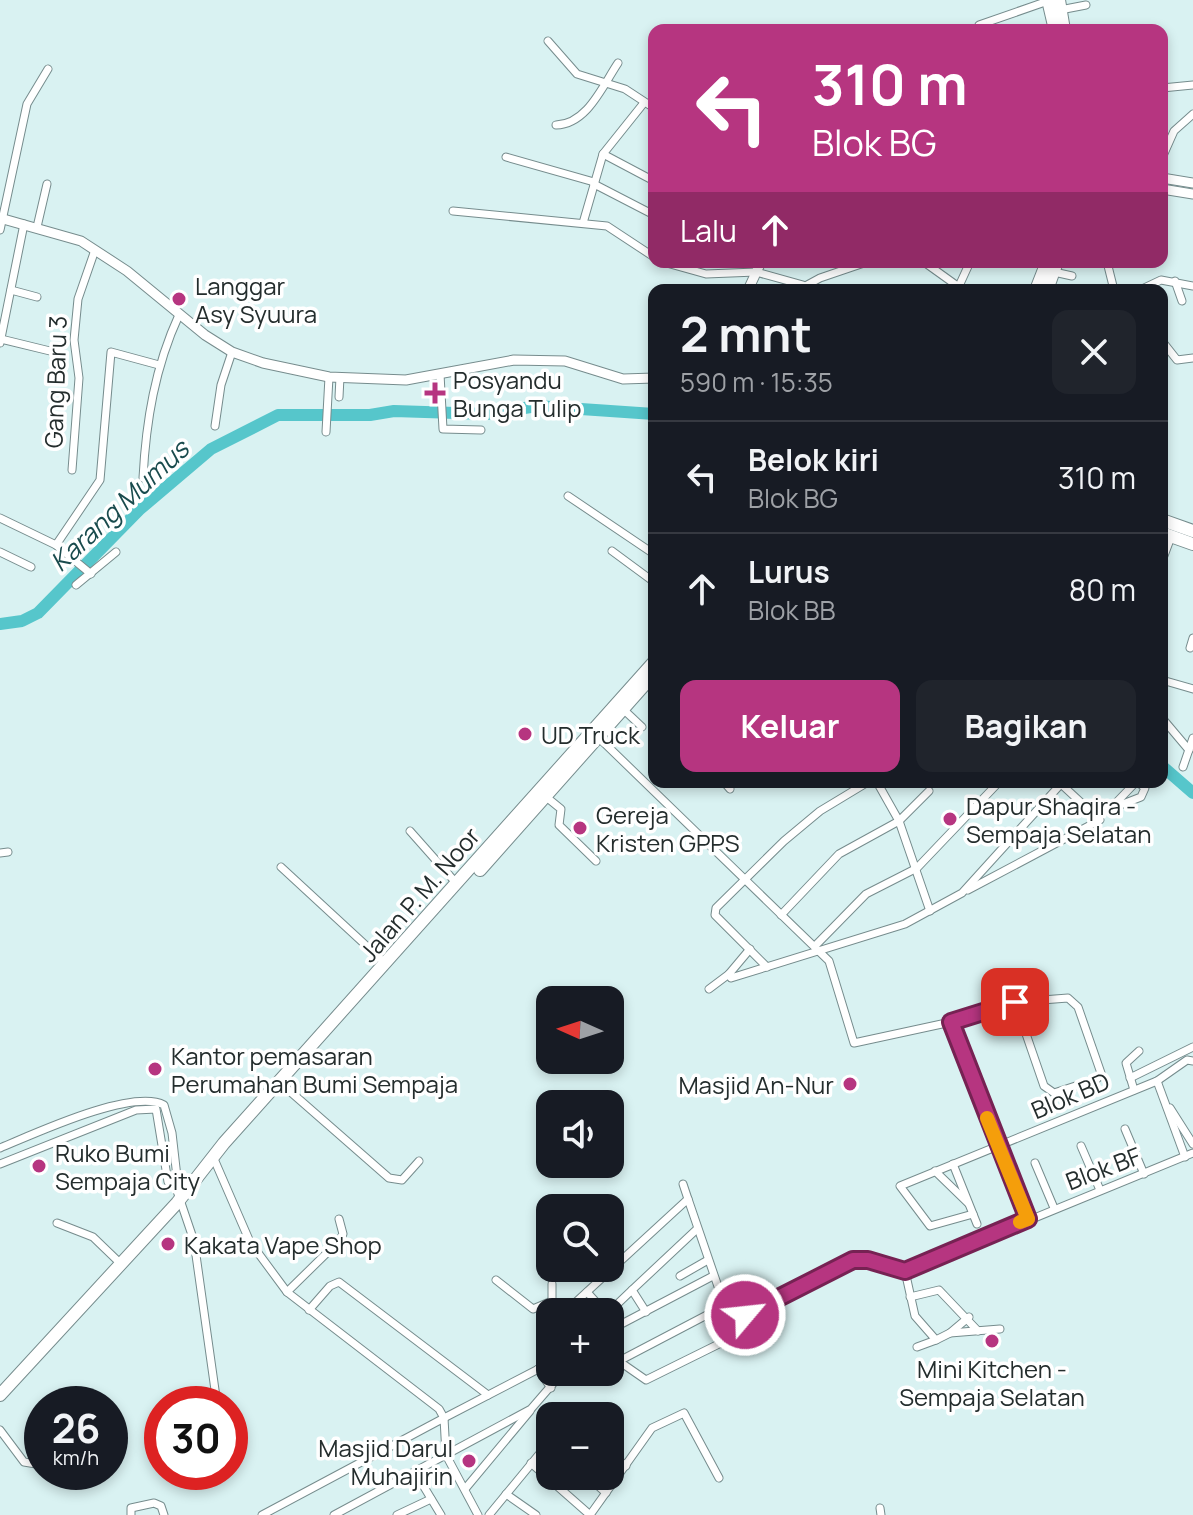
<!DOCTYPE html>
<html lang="id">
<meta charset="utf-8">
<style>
body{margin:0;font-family:Manrope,sans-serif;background:#20242c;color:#f1f3f6;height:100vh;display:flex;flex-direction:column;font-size:30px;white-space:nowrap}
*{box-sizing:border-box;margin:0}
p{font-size:26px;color:#9ea1a6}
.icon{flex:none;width:44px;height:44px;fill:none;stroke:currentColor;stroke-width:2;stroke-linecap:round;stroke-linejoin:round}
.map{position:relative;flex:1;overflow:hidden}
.sheet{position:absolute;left:648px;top:284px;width:520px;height:504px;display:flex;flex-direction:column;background:#171b24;border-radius:16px;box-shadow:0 4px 12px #0003}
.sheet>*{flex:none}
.top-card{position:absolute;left:648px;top:24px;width:520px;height:244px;border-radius:16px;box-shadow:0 4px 12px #0003;background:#b63580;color:#fff;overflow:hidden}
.needle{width:52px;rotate:273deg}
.tools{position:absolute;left:536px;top:986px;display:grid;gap:16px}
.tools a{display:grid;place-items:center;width:88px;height:88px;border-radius:16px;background:#171b24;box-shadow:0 4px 12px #0003;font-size:40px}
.speed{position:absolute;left:24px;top:1386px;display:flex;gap:16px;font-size:40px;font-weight:700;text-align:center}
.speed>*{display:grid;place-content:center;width:104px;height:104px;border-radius:50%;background:#171b24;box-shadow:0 4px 12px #0003;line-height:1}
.speed small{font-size:20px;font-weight:400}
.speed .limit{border:12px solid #d22;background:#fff;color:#111}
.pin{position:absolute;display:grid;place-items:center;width:68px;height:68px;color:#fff;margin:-34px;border-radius:16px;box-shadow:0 4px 12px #0006}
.me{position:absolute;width:88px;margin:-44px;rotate:62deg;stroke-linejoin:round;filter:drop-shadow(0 0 6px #0008)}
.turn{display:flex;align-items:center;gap:28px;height:168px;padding:0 32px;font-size:36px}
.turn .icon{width:104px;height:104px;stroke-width:2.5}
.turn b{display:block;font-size:56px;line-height:68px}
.then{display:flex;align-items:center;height:76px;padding:0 32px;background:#0003;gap:16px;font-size:30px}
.round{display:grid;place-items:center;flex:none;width:84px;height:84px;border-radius:16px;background:#20242c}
.head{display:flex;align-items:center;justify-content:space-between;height:136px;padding:0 32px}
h1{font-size:48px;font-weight:700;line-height:60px}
.cta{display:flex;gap:16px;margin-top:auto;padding:16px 32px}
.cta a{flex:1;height:92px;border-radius:16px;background:#b63580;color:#fff;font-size:32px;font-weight:700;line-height:92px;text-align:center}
.cta a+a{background:#20242c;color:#f1f3f6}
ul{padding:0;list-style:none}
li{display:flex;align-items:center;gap:24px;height:112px;padding:0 32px;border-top:2px solid #363941}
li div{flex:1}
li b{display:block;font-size:30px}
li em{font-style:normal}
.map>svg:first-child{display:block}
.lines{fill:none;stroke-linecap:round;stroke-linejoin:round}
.river{stroke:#56c6cb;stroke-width:12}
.minor-casing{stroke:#768c8d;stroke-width:9}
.tertiary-casing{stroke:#768c8d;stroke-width:11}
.primary-casing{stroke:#768c8d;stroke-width:14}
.trunk-casing{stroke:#768c8d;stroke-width:14}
.minor{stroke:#fff;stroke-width:7}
.tertiary{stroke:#fff;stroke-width:9}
.primary{stroke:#fff;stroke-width:12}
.trunk{stroke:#fff;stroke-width:12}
.route-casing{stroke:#762253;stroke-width:20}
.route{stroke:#b63580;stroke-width:14}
.slow{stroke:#f59e0b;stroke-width:14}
.poi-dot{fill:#b63580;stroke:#fff;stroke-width:3}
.labels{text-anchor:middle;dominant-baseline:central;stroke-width:7;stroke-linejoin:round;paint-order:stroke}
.poi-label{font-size:24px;fill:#242d2d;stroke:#fff;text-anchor:start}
.street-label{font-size:24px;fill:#242d2d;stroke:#fff}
.water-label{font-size:26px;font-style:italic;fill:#194b4d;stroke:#fff}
</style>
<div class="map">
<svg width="1193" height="1515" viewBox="0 0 1193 1515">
<rect width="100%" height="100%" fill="#d9f2f2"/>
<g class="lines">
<g class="river">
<path d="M0,624L22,621L38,613L139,510L211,449L278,415H370L394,411L487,414L537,406L654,414"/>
<path d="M1162,766L1193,793"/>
</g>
<defs>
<g id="minor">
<path d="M1060,10L1086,5"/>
<path d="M979,25L1048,1"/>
<path d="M548,41L577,74L625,89L654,108"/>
<path d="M1162,88L1193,85"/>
<path d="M556,125C587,124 602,87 618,63"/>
<path d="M603,154L654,181"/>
<path d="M506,157L594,182"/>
<path d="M1162,158L1174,131L1193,114"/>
<path d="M594,184L654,215"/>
<path d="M453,211L607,226L654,257"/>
<path d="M583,223L603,154L643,104"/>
<path d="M37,227L47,184"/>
<path d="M0,230L27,104L48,69"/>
<path d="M663,262L706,274L756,272L803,285"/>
<path d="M924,262L963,290"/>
<path d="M1107,262L1114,290"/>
<path d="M1054,272L1072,276"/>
<path d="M1175,281L1182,301"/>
<path d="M959,286L970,262"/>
<path d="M11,290L37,297"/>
<path d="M798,290L820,278L867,262"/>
<path d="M1140,290L1161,280L1193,286"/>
<path d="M1,339L50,351"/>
<path d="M1162,341L1177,360L1193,358"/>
<path d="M0,343L24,224"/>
<path d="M440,374L443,429L481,430"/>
<path d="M339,397L340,377"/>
<path d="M215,426L221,385L232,352"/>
<path d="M326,432L329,377"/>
<path d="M72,470L79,378L74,340L78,299L95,250"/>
<path d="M143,478C146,421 155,367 179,315"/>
<path d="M568,496L654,554"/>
<path d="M0,518L56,545L91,574"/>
<path d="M56,545L100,480L111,352L159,365"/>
<path d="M612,551L654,582"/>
<path d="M0,552L31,567"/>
<path d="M1162,561L1171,537"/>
<path d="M76,585L116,552"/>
<path d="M1190,648L1193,638"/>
<path d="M1162,680L1193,689"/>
<path d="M623,709L642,727"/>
<path d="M1162,718L1189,750"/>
<path d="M596,735L829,961L854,1043L951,1022L1015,1002"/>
<path d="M1183,767L1193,738"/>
<path d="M724,782L730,789"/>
<path d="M877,782L899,821L930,911"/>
<path d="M1136,782L1110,809L1141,797L1145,788L1138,782"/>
<path d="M545,796L561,809L559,825L596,861"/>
<path d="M410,831L457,884"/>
<path d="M0,853L8,852"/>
<path d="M281,867L385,963"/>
<path d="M968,890L1100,820L1061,784"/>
<path d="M781,915L839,854L899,821L929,791"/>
<path d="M815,946L866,894L917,868L999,782"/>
<path d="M750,949L729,974L731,978L905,924L962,893L1060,785L1057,782"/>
<path d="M767,967L715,915L716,908L784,841L820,811L868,782"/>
<path d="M709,989L729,974"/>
<path d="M1068,998L1078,1007L1101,1073L1097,1079L1054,1093L1044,1086L1015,1002Z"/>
<path d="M951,1022L1028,1219"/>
<path d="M1130,1078L1193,1047"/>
<path d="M1157,1081L1185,1157"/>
<path d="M285,1087L389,1178L402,1180L419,1161"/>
<path d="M1134,1090L1126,1063L1139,1051"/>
<path d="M1170,1108L1193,1144"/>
<path d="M1125,1129L1144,1174"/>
<path d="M1081,1146L1100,1190"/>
<path d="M0,1148C34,1134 132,1088 164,1105L172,1133L177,1177L175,1185"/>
<path d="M214,1159L250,1242L287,1292L439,1409L444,1418L550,1363"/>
<path d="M1035,1163L1054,1208"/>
<path d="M0,1164L136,1110L156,1109L168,1182L175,1185L194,1241L217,1404"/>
<path d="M953,1164L977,1224"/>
<path d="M935,1171L968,1203"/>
<path d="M683,1184L688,1199"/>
<path d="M973,1214L930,1226L900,1186L1157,1081L1187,1060L1193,1061"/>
<path d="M57,1223L93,1237L121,1264"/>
<path d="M905,1271L915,1316L936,1340L950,1333L1000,1329"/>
<path d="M680,1276L708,1260"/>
<path d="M496,1280L533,1309L552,1301L564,1312"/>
<path d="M287,1292L339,1241L343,1234L339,1219"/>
<path d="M587,1292L605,1312"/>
<path d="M910,1297L939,1290L978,1331"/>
<path d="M552,1301V1284"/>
<path d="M309,1310L330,1286L339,1282L488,1395"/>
<path d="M565,1312L688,1199L735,1336L646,1380L610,1355"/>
<path d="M609,1312L632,1290"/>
<path d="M646,1312L632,1290L697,1229"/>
<path d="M610,1330L713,1276"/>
<path d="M950,1333L969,1317"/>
<path d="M735,1336L749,1329L746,1314L853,1260L860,1258L905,1271L1193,1153"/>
<path d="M917,1347L936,1340"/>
<path d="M619,1361L724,1306"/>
<path d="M538,1369L551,1388"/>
<path d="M572,1416L577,1410"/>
<path d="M0,1430L24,1462L42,1465"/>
<path d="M610,1453L626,1466"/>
<path d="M531,1463L590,1515"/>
<path d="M415,1472L441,1515"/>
<path d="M587,1476L606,1493"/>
<path d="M465,1489L530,1411"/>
<path d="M506,1494L536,1515"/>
<path d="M880,1508L881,1515"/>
<path d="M131,1515V1508L154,1503L161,1506L164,1515"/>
<path d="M262,1515L444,1418L446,1455L478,1515"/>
<path d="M334,1515L531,1409L563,1372"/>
<path d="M397,1515L431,1499"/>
<path d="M489,1515L550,1441"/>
<path d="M590,1515L652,1428L684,1413L719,1478"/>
</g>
<g id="tertiary">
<path d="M1162,178L1193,183"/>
<path d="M1162,189L1193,194"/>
<path d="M0,218L81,241L127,271L205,335L232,352L263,363L329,377L406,380L514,360L565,361L623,379L654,378"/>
<path d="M748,290L761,262"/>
</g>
<g id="primary">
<path d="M1162,520L1193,531"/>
<path d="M1162,533L1193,544"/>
</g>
<g id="trunk">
<path d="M1048,0L1055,30"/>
<path d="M1059,0L1064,30"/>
<path d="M1036,290L1047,262"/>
<path d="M1047,290L1057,262"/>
<path d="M480,870L654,674"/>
<path d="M0,1395L177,1203L224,1143L654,662"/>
</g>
</defs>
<use href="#minor" class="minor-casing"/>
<use href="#tertiary" class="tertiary-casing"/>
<use href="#primary" class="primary-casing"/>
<use href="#trunk" class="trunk-casing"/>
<use href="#minor" class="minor"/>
<use href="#tertiary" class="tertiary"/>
<use href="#primary" class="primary"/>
<use href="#trunk" class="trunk"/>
</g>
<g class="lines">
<defs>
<path id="route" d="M745,1315L853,1260H868L905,1271L1028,1219L951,1022L1015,1002"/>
</defs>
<use href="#route" class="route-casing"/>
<use href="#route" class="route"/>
<path class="slow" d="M987,1118L1028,1219L1020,1222"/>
</g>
<g class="poi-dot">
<circle cx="179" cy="299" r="8"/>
<path d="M431 381h8v8h8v8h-8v8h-8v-8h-8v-8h8z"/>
<circle cx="525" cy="734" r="8"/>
<circle cx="950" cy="819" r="8"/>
<circle cx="580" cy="828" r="8"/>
<circle cx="155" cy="1069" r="8"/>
<circle cx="850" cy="1084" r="8"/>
<circle cx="39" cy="1166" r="8"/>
<circle cx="168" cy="1244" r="8"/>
<circle cx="992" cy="1341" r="8"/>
<circle cx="469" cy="1461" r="8"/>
</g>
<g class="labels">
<g class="poi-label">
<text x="195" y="285">Langgar<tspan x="195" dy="28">Asy Syuura</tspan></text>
<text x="453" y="379">Posyandu<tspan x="453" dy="28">Bunga Tulip</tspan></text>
<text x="541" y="734">UD Truck</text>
<text x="966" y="805">Dapur Shaqira -<tspan x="966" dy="28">Sempaja Selatan</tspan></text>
<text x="596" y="814">Gereja<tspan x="596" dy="28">Kristen GPPS</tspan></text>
<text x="171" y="1055">Kantor pemasaran<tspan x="171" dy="28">Perumahan Bumi Sempaja</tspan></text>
<text x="834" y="1084" text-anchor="end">Masjid An-Nur</text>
<text x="55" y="1152">Ruko Bumi<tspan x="55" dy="28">Sempaja City</tspan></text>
<text x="184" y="1244">Kakata Vape Shop</text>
<text x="992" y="1368" text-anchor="middle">Mini Kitchen -<tspan x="992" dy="28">Sempaja Selatan</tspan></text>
<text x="453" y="1447" text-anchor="end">Masjid Darul<tspan x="453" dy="28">Muhajirin</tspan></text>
</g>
<g class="street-label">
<text transform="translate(55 382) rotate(-88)">Gang Baru 3</text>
<text transform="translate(419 894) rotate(-49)">Jalan P. M. Noor</text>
<text transform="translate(1070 1095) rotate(-23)">Blok BD</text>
<text transform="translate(1103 1168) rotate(-21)">Blok BF</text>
</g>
<g class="water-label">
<text transform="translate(119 505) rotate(-43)">Karang Mumus</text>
</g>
</g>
</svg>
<div class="tools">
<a><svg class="needle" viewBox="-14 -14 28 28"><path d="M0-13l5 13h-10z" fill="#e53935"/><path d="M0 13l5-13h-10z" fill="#9ea1a6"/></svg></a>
<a><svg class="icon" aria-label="sound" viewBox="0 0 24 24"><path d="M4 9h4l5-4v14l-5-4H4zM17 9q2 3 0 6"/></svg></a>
<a><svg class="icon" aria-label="search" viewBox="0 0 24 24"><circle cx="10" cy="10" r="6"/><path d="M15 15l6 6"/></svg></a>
<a>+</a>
<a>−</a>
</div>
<div class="speed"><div>26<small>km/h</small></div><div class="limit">30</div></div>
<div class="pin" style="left:1015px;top:1002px;background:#d93025"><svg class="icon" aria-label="arrive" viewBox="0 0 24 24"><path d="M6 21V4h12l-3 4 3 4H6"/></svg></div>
<svg class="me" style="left:745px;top:1315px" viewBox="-20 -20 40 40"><circle r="17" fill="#b63580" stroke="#fff" stroke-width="3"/><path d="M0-11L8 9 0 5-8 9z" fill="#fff"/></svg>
<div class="top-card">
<div class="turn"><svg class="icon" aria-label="left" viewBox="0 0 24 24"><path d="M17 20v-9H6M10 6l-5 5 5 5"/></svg><div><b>310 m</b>Blok BG</div></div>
<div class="then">Lalu<svg class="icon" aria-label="ahead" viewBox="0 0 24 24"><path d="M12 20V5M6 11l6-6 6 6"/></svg></div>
</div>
<section class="sheet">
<div class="head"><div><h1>2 mnt</h1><p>590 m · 15:35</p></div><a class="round"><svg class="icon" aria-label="close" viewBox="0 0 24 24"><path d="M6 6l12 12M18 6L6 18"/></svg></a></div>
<ul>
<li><svg class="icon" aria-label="left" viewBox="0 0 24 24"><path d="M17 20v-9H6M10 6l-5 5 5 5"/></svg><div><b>Belok kiri</b><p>Blok BG</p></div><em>310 m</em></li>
<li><svg class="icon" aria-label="ahead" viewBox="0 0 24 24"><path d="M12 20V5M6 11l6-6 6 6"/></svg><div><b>Lurus</b><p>Blok BB</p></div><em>80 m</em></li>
</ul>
<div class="cta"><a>Keluar</a><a>Bagikan</a></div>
</section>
</div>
